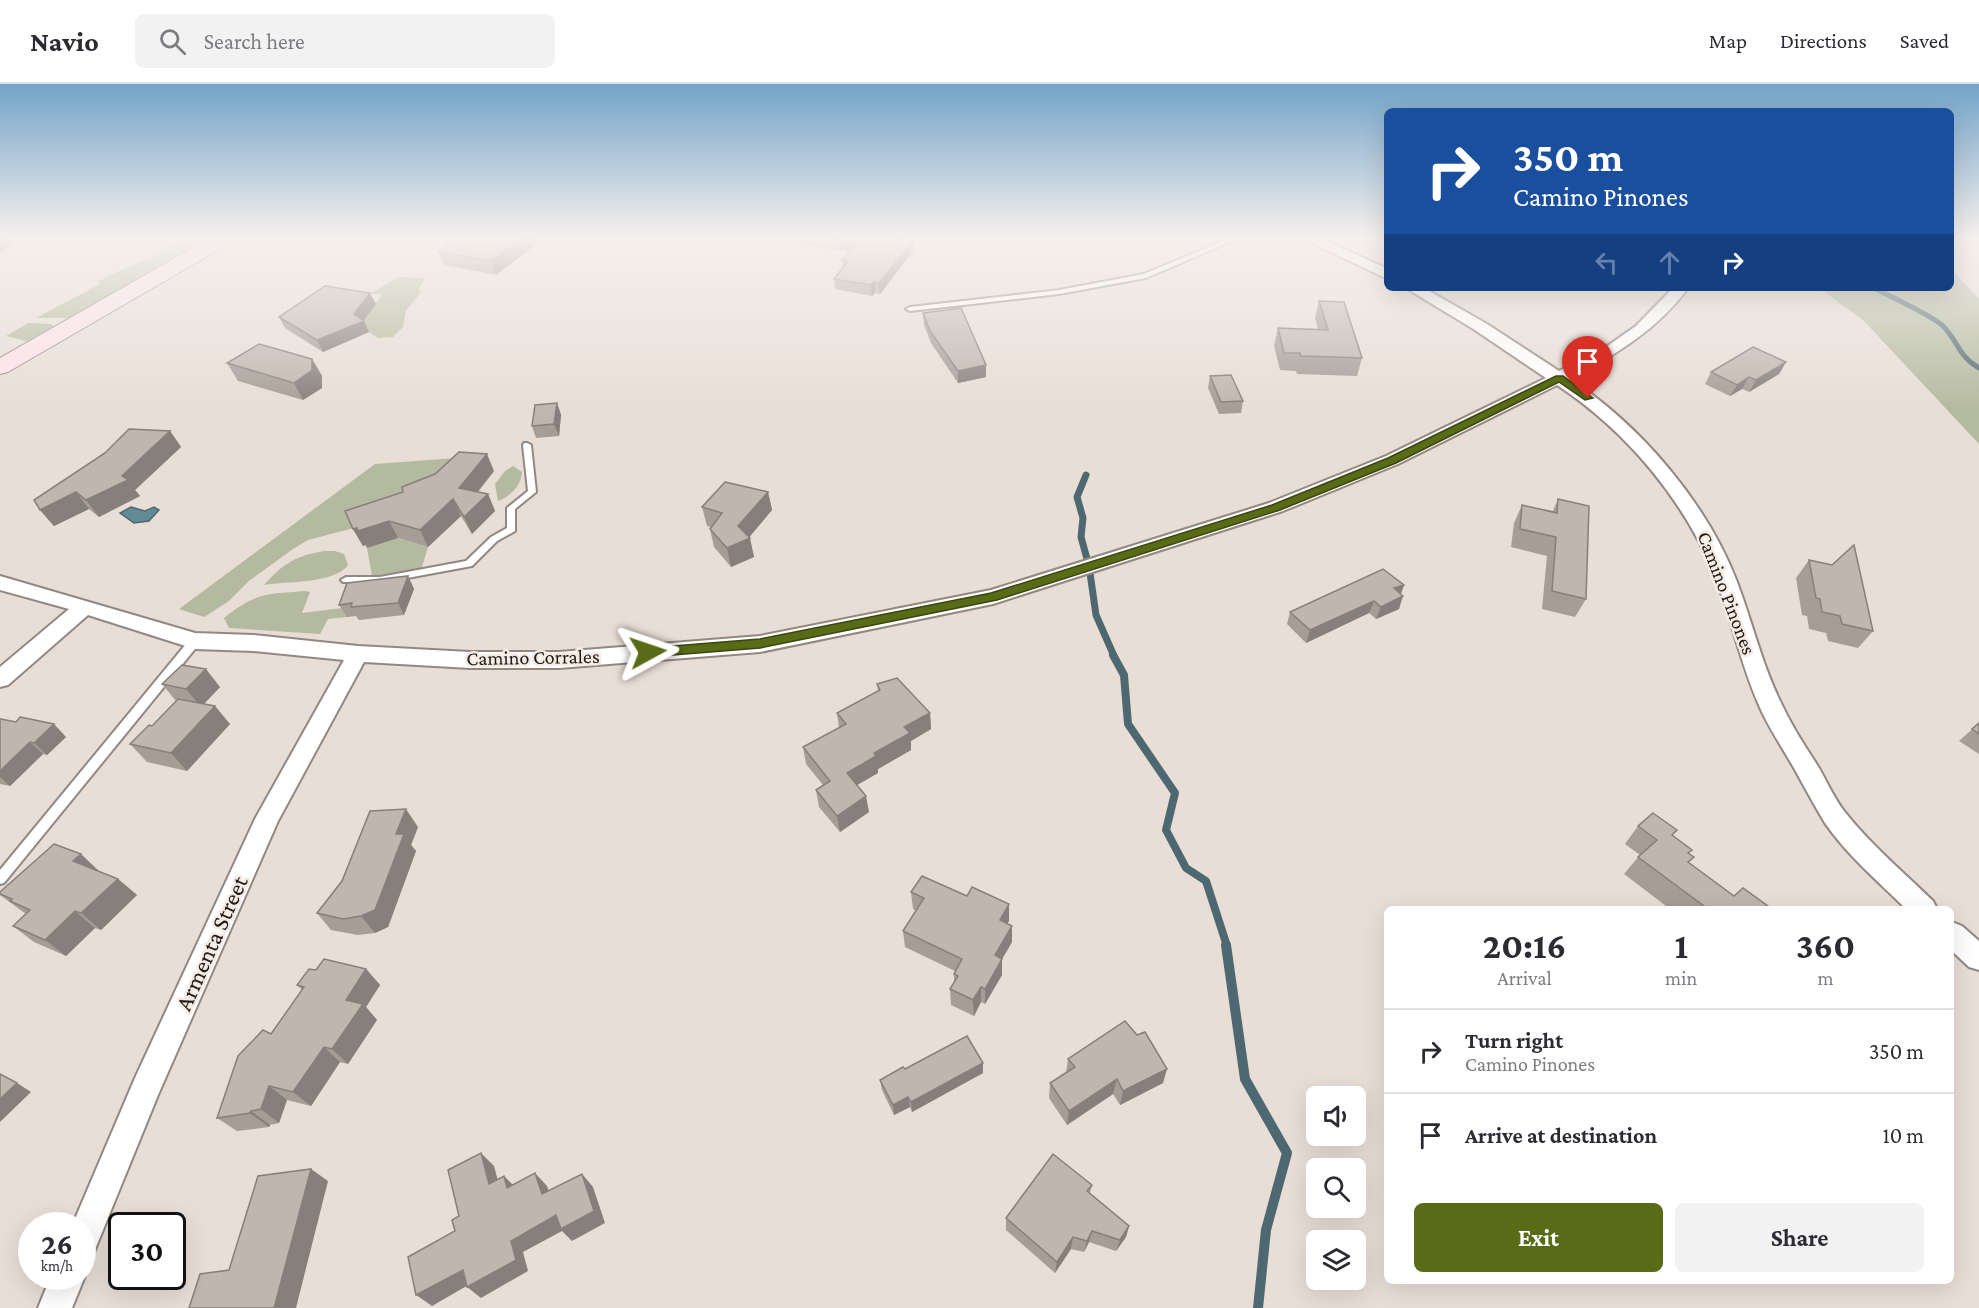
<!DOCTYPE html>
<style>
body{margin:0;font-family:"Crimson Pro",serif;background:#f2f2f3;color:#2b2b33;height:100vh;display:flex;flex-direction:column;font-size:22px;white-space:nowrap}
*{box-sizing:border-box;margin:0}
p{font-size:20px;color:#7c7c81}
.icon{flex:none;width:33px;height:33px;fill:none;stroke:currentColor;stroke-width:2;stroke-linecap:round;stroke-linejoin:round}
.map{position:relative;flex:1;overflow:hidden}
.drawer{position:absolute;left:1384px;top:822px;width:570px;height:378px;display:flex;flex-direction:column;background:#fff;border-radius:9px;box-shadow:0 6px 24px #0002}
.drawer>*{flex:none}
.hud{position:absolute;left:1384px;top:24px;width:570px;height:183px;border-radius:9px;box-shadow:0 6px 24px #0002;background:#1a4fa0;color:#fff;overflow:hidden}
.controls{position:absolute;left:1306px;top:1002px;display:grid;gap:12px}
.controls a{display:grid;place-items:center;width:60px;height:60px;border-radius:9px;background:#fff;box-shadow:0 6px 24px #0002;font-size:30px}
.speed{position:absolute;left:18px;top:1128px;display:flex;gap:12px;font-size:30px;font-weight:700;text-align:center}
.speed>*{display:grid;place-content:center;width:78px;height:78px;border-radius:50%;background:#fff;box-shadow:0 6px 24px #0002;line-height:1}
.speed small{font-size:15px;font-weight:400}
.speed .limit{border:3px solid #111;border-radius:9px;background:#fff;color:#111}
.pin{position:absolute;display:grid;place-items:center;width:51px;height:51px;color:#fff;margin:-62px -26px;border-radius:50% 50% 50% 0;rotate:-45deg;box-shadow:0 0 6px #0007}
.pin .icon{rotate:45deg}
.me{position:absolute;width:66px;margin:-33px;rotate:85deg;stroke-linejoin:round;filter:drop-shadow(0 0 4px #0008)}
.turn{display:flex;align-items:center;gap:21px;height:126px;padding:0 30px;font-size:27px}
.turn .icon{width:78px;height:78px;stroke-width:2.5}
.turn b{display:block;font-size:42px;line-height:51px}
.lanes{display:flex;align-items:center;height:57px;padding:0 30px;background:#0003;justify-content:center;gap:30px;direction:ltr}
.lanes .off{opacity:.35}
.eta{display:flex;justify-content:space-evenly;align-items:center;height:102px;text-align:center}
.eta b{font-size:36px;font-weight:700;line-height:42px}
.button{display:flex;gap:12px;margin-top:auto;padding:12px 30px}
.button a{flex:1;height:69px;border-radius:9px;background:#596b17;color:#fff;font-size:24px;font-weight:700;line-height:69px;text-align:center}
.button a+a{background:#f2f2f3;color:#2b2b33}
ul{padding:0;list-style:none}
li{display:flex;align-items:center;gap:18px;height:84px;padding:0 30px;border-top:2px solid #e1e1e2}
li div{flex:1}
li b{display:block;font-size:22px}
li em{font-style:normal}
header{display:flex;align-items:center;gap:36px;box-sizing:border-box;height:84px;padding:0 30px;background:#fff;border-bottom:2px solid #e1e1e2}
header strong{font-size:28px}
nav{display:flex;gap:33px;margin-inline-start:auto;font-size:21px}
.search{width:420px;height:54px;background:#f2f2f3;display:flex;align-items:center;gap:15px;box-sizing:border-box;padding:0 21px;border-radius:9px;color:#7c7c81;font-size:22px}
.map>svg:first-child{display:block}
.green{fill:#b4ba9f}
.water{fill:#638a97;stroke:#4e6871;stroke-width:1.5}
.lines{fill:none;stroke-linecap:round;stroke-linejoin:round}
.stream-far3{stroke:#4e6871;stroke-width:5}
.stream-far2{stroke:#4e6871;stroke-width:7}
.stream-far1{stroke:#4e6871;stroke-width:8}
.stream{stroke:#4e6871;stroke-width:10}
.lane-casing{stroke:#928881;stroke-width:4}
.street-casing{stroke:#928881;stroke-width:4}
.secondary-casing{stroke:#928881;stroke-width:2}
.lane{fill:#fff;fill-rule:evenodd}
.street{fill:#fff;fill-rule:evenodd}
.secondary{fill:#fee3e8;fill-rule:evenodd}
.wall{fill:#a59d96}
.shaded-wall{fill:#867f7a}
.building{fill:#c0b6af;stroke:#867f7a;stroke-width:1.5}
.route{fill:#596b17;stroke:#3a460f;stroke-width:1.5}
.labels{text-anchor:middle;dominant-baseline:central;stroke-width:5;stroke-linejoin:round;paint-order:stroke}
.street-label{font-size:20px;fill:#1e1a17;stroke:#f5ebe3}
.near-street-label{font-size:24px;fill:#1e1a17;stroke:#f5ebe3}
</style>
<header>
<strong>Navio</strong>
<div class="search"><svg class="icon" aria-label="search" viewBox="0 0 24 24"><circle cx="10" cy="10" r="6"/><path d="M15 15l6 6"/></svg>Search here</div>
<nav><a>Map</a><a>Directions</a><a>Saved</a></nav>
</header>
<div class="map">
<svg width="1979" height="1224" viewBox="0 0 1979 1224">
<rect width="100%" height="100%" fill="#e8ded6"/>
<g class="green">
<path d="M180,158L196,162L69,234H36L100,200L97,198C124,183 153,174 180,158Z"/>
<path d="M1952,186L1979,215V360L1863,236L1819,204H1952Z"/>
<path d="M398,193L425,194L418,206L422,207L406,227L403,243L393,253L378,254L358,241L383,210H370Z"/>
<path d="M28,239L51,240L54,242L27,257L6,252Z"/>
<path d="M456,374L443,393L354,444L308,456L293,465L249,497L229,517L204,533L179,525L375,380Z"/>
<path d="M513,382L522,388C521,402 511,412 498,417L495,400L505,387Z"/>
<path d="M398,454L428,463L422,483L413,488L372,492L367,464Z"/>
<path d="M324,467H335L344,470L348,481C334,500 288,497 264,501C284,479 295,472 324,467Z"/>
<path d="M306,507L310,508L302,529L342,524L355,511L347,533L328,535L320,550L229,544L224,534C256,508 267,510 306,507Z"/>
</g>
<path class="water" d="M131,423L145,427L154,423L159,426L149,437L134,439L120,429Z"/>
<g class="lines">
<path class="stream-far3" d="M1874,204C1889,212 1933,232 1943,242C1958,257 1958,272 1979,284"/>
<path class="stream-far2" d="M1086,391L1077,413L1083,434L1081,453L1089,482L1096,531L1114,572"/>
<path class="stream-far1" d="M1113,571L1124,591L1128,640L1175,709L1166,746L1186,784L1206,797L1227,862"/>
<path class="stream" d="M1226,861L1245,995L1287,1069L1266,1146L1258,1224"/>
<defs>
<g id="lane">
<path d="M1230,154H1239L1146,194L1059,210L910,227L906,225L910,223L1059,206L1144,190Z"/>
<path d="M524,359H527L531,361L536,408L515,425V447L497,457L472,482L380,499L343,498L341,496L346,493H380L466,477L491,453L507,444V424L528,407L523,361Z"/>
<path d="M195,553L200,557L199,560L4,799L0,800V786L191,554Z"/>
</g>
<g id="street">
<path d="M1301,154H1320L1388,185V195Z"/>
<path d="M1406,204H1424L1487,240L1559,287L1606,263L1636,242L1673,204H1688C1657,246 1615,271 1570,295C1640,341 1707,419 1737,498C1753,540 1763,585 1784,625C1794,646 1807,665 1819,684C1827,698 1834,714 1844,727C1870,760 1903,788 1933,817L1937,825H1906C1879,798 1847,771 1825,739C1814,721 1804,702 1794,684C1783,665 1771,647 1762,628C1742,586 1733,539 1716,495C1686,418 1627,347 1557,301L1398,380L1283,427L993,520L760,568L559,584H470L364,578L278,737L158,1011L94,1168L82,1172V1142H72L135,994L255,735L344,576L253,567L195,565L88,531L8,601L0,603V583L69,525L0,506V492L195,549L253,551L358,562L470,568H559L760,552L991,506L1269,419L1386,372L1546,294L1475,246Z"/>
<path d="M1952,838L1962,842L1979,857V886L1969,883L1952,867Z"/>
<path d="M82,1187L85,1192L72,1224H38L51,1192H82Z"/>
</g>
<path id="secondary" d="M210,154H235L232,158L8,288L0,290V274Z"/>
</defs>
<use href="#lane" class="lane-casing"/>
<use href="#street" class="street-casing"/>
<use href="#secondary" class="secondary-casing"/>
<use href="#lane" class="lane"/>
<use href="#street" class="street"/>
<use href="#secondary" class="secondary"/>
</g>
<g class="wall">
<path d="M434,154H541L542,156L496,191L444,181L439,168L452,158Z"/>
<path d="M797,154H904L902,156L913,157V167L880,210L875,209L872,212L835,205L834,195L842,184V176L849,168L798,160Z"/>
<path d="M1319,217L1362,274L1357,292L1297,290L1296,287L1280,286L1274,262L1278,244L1318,245L1315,234Z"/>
<path d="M376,220L364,236L369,248L323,268L285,244L279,233Z"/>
<path d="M923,229L986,281V293L958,299L931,259L924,241Z"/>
<path d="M312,275L322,292V304L303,316L238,297L227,279Z"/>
<path d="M1786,278L1779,290L1749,308L1742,305L1730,312L1705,300L1711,288Z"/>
<path d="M1210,292L1243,317L1241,329L1219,330L1208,304Z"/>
<path d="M557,319L561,331L559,352L536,354L532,342Z"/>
<path d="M170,347L181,363L135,406L140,412L99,433L89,425L54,442L40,426Z"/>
<path d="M494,387L478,408L488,410L495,427L472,450L461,432L428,463L398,454L367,464L366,461L363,462L353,445Z"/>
<path d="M768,408L772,426L749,453L754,473L731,483L714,463L710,445L711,443L707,442L702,423Z"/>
<path d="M1558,415L1586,515L1575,533L1542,525L1547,472L1511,463L1514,439L1522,421L1553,427Z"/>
<path d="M1809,476L1873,547L1858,564L1828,557L1826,549L1809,545L1807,532L1802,531L1796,494Z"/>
<path d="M408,492L414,505L404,531L359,536L356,532L347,533L339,521Z"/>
<path d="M1404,501L1401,510L1399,525L1376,535L1369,529L1306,559L1287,540L1290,528Z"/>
<path d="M162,600L220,603L204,620L230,640L187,687L147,678L130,660L152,642L176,617Z"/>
<path d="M877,600L930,629L931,645L911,657V666L878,685V689L857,701L869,728L840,748L819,723L816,706L823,701L806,680L803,663L839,644L837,629L878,607Z"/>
<path d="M0,635L66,653L47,671L43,670L10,702L0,700Z"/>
<path d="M1979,639V670L1959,657Z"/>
<path d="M1638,742L1673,752L1692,766L1689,769V779L1734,812L1772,825H1670L1624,790L1640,771L1625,760Z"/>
<path d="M418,743L411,761L416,767L388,843L375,849L358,851L331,846L317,829Z"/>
<path d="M100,788L118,795L137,811L101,846L95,844L66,872L34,858L13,842L26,830L0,811V808Z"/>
<path d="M911,808L967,812L1009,820V837L1007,839L1012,842V858L1002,875V891L985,920L981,918L974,932L951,921L950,905L954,899V890L955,887L905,863L903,847L916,827L913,825Z"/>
<path d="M366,885L380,901L366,923L377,936L348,980L340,978L311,1022L287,1016L279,1039L270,1041L269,1043L237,1047L217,1034L271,950L302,906L297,901L316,886Z"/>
<path d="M1068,975L1163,999L1120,1021L1113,1010L1067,1041L1049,1014L1050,999L1066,989Z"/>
<path d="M905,985L983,989L912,1028L910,1023L894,1031L882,1006L880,996Z"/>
<path d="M1092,1101L1090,1109L1129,1142L1126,1153L1116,1167L1089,1158L1084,1168L1071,1165L1055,1189L1006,1146V1134Z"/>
</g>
<g class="shaded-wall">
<path d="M0,154H10L13,160L0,169Z"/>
<path d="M522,154H541L542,156L496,191L491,177Z"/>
<path d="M913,157V167L880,210L879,199Z"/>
<path d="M874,198L875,209L872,212L871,201Z"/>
<path d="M370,209L376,220L363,237H364L369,248L323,268L317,256L354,230Z"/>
<path d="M312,275L322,292V304L303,316L294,299Z"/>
<path d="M1786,278L1779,290L1749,308L1756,296Z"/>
<path d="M986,281V293L958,299V287Z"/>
<path d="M1749,293L1742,305L1730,312L1737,301Z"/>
<path d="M557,319L561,331L559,352L554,340Z"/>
<path d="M170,347L181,363L135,406L140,412L99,433L86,416L122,392Z"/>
<path d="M487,370L494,387L467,421L459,404Z"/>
<path d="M76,408L89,425L54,442L40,426Z"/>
<path d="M768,408L772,426L747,456L750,454L754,473L731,483L727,464L738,442Z"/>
<path d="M488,410L495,427L472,450L464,433Z"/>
<path d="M453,415L461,432L428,463L420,446Z"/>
<path d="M389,437L398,454L367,464L366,461L363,462L353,445Z"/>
<path d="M408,492L414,505L404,531L398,519Z"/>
<path d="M1404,501L1399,514L1394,504Z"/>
<path d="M1403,512L1399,525L1376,535L1381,523Z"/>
<path d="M1374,517L1369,529L1306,559L1310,546Z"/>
<path d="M206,585L220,603L201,623L186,605Z"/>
<path d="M215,622L230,640L187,687L171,669Z"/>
<path d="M930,629L931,645L911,657V666L878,685V689L850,705L847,689L874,669L904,643Z"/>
<path d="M54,640L66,653L47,671L34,659Z"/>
<path d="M30,658L43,670L10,702L0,693V687Z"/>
<path d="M866,712L869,728L840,748L837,732Z"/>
<path d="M406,725L418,743L411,761L416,767L388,843L375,849L361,832Z"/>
<path d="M81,770L100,788L73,777Z"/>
<path d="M118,795L137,811L101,846L81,829Z"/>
<path d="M1009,820V837L999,852L1000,836Z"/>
<path d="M75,827L95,844L66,872L45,856Z"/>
<path d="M1012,842V858L1002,875V891L985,920V905L995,871Z"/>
<path d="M366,885L380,901L366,923L377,936L348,980L332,965L346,916Z"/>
<path d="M981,903V918L974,932L973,916Z"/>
<path d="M324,963L340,978L311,1022L293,1008Z"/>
<path d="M983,979V989L912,1028L911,1018Z"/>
<path d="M1167,985L1163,999L1120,1021L1123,1007Z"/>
<path d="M1117,995L1113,1010L1067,1041L1069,1027Z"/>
<path d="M17,999L31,1008L0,1038V1015Z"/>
<path d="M269,1002L287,1016L279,1039L261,1025Z"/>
<path d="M908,1013L910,1023L894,1031L893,1021Z"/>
<path d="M251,1027L270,1041L269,1043L250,1029Z"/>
<path d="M481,1069L494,1082L502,1112L489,1100Z"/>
<path d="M311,1085L328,1097L296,1224H274Z"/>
<path d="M535,1089L547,1102L554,1122L542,1110Z"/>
<path d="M582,1090L593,1103L605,1139L572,1157L562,1147L523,1168L528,1187L481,1214L467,1203L511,1157L556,1131Z"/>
<path d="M504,1092L517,1105L507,1104Z"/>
<path d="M1129,1142L1126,1153L1116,1167L1120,1156Z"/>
<path d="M1092,1147L1089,1158L1084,1168L1087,1157Z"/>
<path d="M1073,1153L1071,1165L1055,1189L1057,1178Z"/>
<path d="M463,1186L477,1196L432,1222L416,1211Z"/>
</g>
<g class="building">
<path d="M457,154H522L491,177L439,168Z"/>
<path d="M826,154H899L898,155L913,157L879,199L874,198L871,201L834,195L848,177L842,176L857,159Z"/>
<path d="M325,202L370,209L354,230L364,237L317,256L279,233Z"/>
<path d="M1319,217L1344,218L1362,274L1301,272L1300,269H1284L1278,244L1328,246Z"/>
<path d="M961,224L986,281L958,287L930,247L923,229Z"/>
<path d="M259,260L312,275V286L294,299L227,279Z"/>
<path d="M1753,263L1786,278L1756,296L1749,293L1737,301L1711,288Z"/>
<path d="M1231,291L1243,317L1221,318L1210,292Z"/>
<path d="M557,319L554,340L532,342L535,321Z"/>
<path d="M129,345L170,347L122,392L128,396L86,416L76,408L40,426L34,416L105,369Z"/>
<path d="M459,368L487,370L459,404L488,410L464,433L453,415L420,446L389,437L358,447L357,444L353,445L345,427L403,408L402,403L435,390Z"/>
<path d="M725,398L768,408L738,442L750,454L727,464L710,445L722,429L702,423Z"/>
<path d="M1558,415L1589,422L1586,515L1552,507L1556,453L1520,445L1522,421L1557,429Z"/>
<path d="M1854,461L1873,547L1842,540L1840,532L1822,528L1820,515L1816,514L1809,476L1832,481Z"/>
<path d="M1383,485L1404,501L1394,504L1403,512L1381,523L1374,517L1310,546L1290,528Z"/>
<path d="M408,492L398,519L351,523L352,519L339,521L347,499Z"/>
<path d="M182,581L206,585L186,605L162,600Z"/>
<path d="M897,594L930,629L904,643L910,649L874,669L876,672L847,689L866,712L837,732L816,706L830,697L803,663L846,640L837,629L880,606L877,600Z"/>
<path d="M178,615L215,622L171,669L130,660L149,641L152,642Z"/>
<path d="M20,633L54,640L34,659L30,658L0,687V635H1L16,638Z"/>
<path d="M1979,639V650L1972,645Z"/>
<path d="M406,725L396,750H404L375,826L361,832L343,835L317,829L342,797L370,727Z"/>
<path d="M1653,729L1677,746L1672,751L1692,766L1688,769L1694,773L1688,778L1734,812L1743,804L1772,825H1708L1638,773L1657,756L1638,742Z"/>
<path d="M54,760L81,770L73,777L118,795L81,829L75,827L45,856L13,842L30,826L10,817L12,815L0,810V808Z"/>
<path d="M922,792L967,812L972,803L1009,820L1000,836L1012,842L995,871L1002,875L985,905L981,903L973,916L950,905L958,892L954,890L962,875L903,847L924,814L911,808Z"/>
<path d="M324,875L366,885L346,916L363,920L332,965L324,963L293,1008L269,1002L261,1025L251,1027L250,1029L217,1034L238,972L263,946L271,950L304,903L297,901L309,885L316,886Z"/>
<path d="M1125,937L1137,951L1145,948L1167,985L1123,1007L1117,995L1069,1027L1050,999L1075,983L1068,975Z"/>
<path d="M967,952L983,979L911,1018L908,1013L893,1021L880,996L903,983L905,985Z"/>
<path d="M0,990L17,999L0,1015Z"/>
<path d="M481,1069L489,1100L504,1092L507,1104L535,1089L542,1110L582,1090L594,1127L561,1145L556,1131L511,1157L516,1176L467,1203L463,1186L416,1211L408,1173L455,1147L452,1136L459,1132L448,1086Z"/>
<path d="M1053,1070L1092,1101L1087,1107L1129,1142L1120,1156L1092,1147L1087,1157L1073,1153L1057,1178L1006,1134Z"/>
<path d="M311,1085L274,1224H189L200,1190L229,1186L258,1092Z"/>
</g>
<linearGradient id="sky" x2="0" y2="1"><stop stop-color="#73a3c8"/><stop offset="0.47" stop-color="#f5f0ed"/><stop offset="1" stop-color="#f5f0ed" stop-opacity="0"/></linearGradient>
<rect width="1979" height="326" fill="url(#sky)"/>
<path class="route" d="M1556,292H1563L1593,314L1585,316L1559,298L1396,379L1280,426L997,516L760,564L648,573L642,568L648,564L760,555L991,509L1272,421L1388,374Z"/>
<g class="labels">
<g class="street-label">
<text transform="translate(1727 509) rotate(69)">Camino Pinones</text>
<text transform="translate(533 573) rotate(-1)">Camino Corrales</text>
</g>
<g class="near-street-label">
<text transform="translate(211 859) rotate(-66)">Armenta Street</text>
</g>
</g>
</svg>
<div class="controls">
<a><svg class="icon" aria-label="sound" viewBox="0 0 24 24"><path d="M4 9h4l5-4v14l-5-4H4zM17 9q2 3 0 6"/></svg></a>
<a><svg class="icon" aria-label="search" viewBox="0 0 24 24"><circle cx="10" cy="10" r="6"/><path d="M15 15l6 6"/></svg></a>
<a><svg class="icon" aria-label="layers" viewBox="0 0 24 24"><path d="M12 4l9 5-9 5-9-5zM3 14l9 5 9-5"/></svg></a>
</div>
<div class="speed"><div>26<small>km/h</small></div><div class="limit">30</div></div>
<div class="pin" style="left:1588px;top:314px;background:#d93025"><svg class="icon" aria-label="arrive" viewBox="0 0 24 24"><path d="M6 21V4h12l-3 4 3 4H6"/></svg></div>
<svg class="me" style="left:648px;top:568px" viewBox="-20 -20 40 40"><path d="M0-17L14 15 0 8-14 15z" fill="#596b17" stroke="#fff" stroke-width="4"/></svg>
<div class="hud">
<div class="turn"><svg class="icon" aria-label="right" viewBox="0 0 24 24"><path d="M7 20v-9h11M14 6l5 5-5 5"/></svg><div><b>350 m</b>Camino Pinones</div></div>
<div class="lanes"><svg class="icon off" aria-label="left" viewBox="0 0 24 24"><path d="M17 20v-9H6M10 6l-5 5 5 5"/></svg><svg class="icon off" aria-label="ahead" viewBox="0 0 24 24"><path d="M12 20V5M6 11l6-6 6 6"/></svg><svg class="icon" aria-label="right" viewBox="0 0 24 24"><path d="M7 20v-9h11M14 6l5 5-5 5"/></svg></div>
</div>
<section class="drawer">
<div class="eta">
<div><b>20:16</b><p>Arrival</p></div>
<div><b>1</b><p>min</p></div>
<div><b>360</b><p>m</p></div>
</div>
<ul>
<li><svg class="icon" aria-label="right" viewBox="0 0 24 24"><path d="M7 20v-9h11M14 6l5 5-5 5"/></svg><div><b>Turn right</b><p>Camino Pinones</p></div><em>350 m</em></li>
<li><svg class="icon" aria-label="arrive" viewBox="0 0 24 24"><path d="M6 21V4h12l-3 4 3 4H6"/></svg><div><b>Arrive at destination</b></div><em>10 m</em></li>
</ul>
<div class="button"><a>Exit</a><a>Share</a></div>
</section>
</div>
